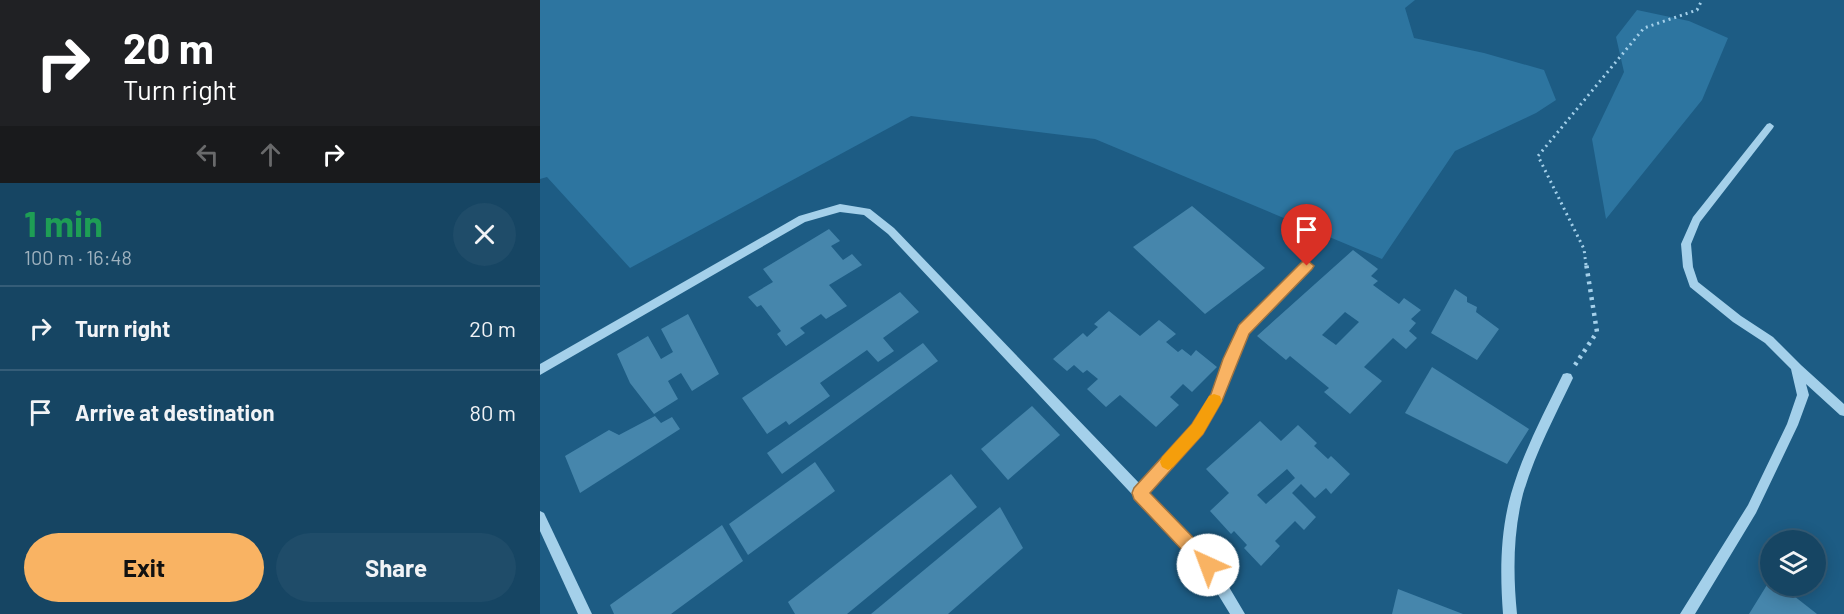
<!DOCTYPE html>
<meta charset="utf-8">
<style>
body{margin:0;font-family:Barlow,sans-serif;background:#1f4c69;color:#f1f3f6;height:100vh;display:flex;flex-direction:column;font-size:22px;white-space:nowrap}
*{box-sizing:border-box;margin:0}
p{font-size:20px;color:#9eb1be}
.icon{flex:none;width:33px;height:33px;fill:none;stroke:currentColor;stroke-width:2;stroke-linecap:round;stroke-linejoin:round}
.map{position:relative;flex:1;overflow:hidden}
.panel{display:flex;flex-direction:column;background:#164563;width:540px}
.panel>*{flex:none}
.banner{background:#202124;color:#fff;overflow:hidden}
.fabs{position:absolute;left:1220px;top:530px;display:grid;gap:12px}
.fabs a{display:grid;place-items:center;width:66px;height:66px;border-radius:50%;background:#164563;box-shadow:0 3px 15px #0003,0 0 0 2px #355d78;font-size:30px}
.pin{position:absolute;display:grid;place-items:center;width:51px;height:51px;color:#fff;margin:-62px -26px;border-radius:50% 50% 50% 0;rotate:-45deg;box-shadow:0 0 6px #0007}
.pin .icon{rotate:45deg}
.me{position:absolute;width:66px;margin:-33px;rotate:317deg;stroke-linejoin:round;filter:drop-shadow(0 0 4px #0008)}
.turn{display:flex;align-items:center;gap:21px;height:126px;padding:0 24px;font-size:27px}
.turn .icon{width:78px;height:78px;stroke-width:2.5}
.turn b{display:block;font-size:42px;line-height:51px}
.lanes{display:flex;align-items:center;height:57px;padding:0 24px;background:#0003;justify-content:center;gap:30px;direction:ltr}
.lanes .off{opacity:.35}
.round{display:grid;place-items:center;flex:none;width:63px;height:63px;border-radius:32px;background:#1f4c69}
.overview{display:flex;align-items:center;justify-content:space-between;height:102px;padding:0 24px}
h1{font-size:36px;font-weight:700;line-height:45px;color:#1e9e55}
.primary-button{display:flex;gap:12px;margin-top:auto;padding:12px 24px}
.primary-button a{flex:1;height:69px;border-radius:36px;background:#f9b363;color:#111;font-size:24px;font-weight:700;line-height:69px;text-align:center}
.primary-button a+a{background:#1f4c69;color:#f1f3f6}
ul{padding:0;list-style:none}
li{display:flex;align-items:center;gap:18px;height:84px;padding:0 24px;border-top:2px solid #355d78}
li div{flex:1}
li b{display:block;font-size:22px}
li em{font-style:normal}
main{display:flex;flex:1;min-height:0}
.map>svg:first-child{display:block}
.green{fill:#2d75a0}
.building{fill:#4686ac;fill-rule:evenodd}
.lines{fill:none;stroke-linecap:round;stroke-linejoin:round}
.path-far1{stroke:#a4d0ea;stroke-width:3;stroke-dasharray:2 4;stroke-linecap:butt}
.path{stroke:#a4d0ea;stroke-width:4.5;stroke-dasharray:3 5;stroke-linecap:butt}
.minor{fill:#a4d0ea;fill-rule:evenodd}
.route{fill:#f9b363;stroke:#a27440;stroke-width:1.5}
.slow{fill:#f59e0b}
</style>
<main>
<section class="panel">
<div class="banner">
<div class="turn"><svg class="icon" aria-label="right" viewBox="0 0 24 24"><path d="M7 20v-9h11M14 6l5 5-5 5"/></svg><div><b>20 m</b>Turn right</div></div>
<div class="lanes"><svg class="icon off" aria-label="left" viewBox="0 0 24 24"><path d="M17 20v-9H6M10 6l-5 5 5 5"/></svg><svg class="icon off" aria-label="ahead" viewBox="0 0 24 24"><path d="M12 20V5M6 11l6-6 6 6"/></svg><svg class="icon" aria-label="right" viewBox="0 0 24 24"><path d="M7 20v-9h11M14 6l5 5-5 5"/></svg></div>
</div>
<div class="overview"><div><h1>1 min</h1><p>100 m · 16:48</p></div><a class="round"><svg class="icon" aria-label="close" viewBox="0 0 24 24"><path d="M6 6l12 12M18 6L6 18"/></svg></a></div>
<ul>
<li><svg class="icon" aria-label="right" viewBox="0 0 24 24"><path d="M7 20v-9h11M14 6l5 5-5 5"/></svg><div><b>Turn right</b></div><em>20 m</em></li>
<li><svg class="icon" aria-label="arrive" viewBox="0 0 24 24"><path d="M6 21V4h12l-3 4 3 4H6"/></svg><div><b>Arrive at destination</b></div><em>80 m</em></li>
</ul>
<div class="primary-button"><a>Exit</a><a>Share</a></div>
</section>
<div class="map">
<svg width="1304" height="614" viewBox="0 0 1304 614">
<rect width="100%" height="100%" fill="#1d5c84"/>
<g class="green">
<path d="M0,0H875L865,8L874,38L944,53L1004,70L1016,100L996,113L915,151L842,259L555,139L371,116L90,268L7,177L0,179Z"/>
<path d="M1097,10L1149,21L1188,38L1162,100L1066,219L1052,139L1084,72L1076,37Z"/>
</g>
<g class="building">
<path d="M652,206L725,268L665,314L593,247Z"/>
<path d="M289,229L300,241L291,246L303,260L312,254L322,265L289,285L307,306L286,319L281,314L260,328L265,333L246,346L237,334L241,331L221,305L217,307L208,297L233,282L223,269Z"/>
<path d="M813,250L838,269L831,276L838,281L833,285L859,304L864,298L881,310L871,319L876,323L869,331L877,338L866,349L853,338L824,367L842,381L810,414L784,392L789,388L750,356L746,360L717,336ZM805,312L819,322L796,345L782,335Z"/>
<path d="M915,289L927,297V302L937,307L936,312L959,329L937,360L891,333Z"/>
<path d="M360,292L379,312L343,338L354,351L338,362L327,350L280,383L290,396L249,425L246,421L227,434L202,398Z"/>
<path d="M569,311L600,336L619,320L636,334L626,342L638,352L642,349L651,356L656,350L677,367L652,392L643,384L630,397L639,405L616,427L580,395L566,407L547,389L558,379L547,370L543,373L534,365L527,371L513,359L543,333L547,337L558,327L554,324Z"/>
<path d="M148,314L179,374L152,391L141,373L128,381L138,399L114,414L90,383L77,354L108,336L121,359L133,352L121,329Z"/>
<path d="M383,343L398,361L242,474L227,453Z"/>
<path d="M892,367L989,429L967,464L865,413Z"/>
<path d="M492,406L520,435L468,480L441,449Z"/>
<path d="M115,416L121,423L132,417L140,429L40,493L25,456L69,430L79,435Z"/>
<path d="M720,421L741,441L758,425L777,443L774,446L788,459L791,456L810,474L791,494L786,488L775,498L761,484L752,493L776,517L764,530L755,521L735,541L740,546L721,566L704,548L707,545L694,531L691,534L670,511L689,493L666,469ZM747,469L755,478L726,504L717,495Z"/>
<path d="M275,462L295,491L208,555L189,524Z"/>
<path d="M411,474L437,507L307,614H255L248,602Z"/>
<path d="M460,507L483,548L408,614H331Z"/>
<path d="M182,525L203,561L131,614H74L70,605Z"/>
<path d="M1230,580V585H1240L1277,614H1209Z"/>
<path d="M858,589L923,614H852Z"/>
</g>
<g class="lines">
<path class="path-far1" d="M1046,265L1044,249L998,156L1104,28L1157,10L1162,0"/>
<path class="path" d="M1035,365L1057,332L1046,263"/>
<g class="minor">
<path d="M1230,123L1234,126L1233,128L1160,222L1151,244L1153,267L1158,282L1201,316L1233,337L1261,365L1304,404V416L1300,415L1266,384L1269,395L1258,425L1216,513L1155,614H1140L1208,505L1247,424L1257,395L1251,369L1225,343L1193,322L1150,287L1143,267L1141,244L1153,217L1227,124Z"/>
<path d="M300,204L330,209L354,228L600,484L654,425L672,395L685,359L700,327L763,263H771L772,266L771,269L708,333L695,359L681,401L662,433L608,493L673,560L705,614H690L663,570L348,234L324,215L300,212L265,222L0,375V364L259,216Z"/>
<path d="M1027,373L1031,374L1033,378C1015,416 995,453 983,494C973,533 973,574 977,614H963C960,574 960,533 971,494C983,452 1004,413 1023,374Z"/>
<path d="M0,511L4,513L52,614H38L0,531Z"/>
</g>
</g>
<path class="route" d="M767,260L774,266L772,269L709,334L682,401L663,434L610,493L674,559L677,565L674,571L668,574L662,571L594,499L592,493L594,488L652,424L671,394L683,359L699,325L762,262Z"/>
<path class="slow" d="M674,394L680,396L682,401L663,434L633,467L628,470L622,467L620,462L622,457L652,424L669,396Z"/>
</svg>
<div class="fabs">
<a><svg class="icon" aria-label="layers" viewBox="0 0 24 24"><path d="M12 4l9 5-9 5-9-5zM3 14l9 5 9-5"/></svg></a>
</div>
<div class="pin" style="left:767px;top:266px;background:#d93025"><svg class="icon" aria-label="arrive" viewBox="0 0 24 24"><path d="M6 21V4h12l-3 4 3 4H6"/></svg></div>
<svg class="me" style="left:668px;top:565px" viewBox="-20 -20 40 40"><circle r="19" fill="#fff"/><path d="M0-13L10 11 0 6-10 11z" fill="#f9b363"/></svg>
</div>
</main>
